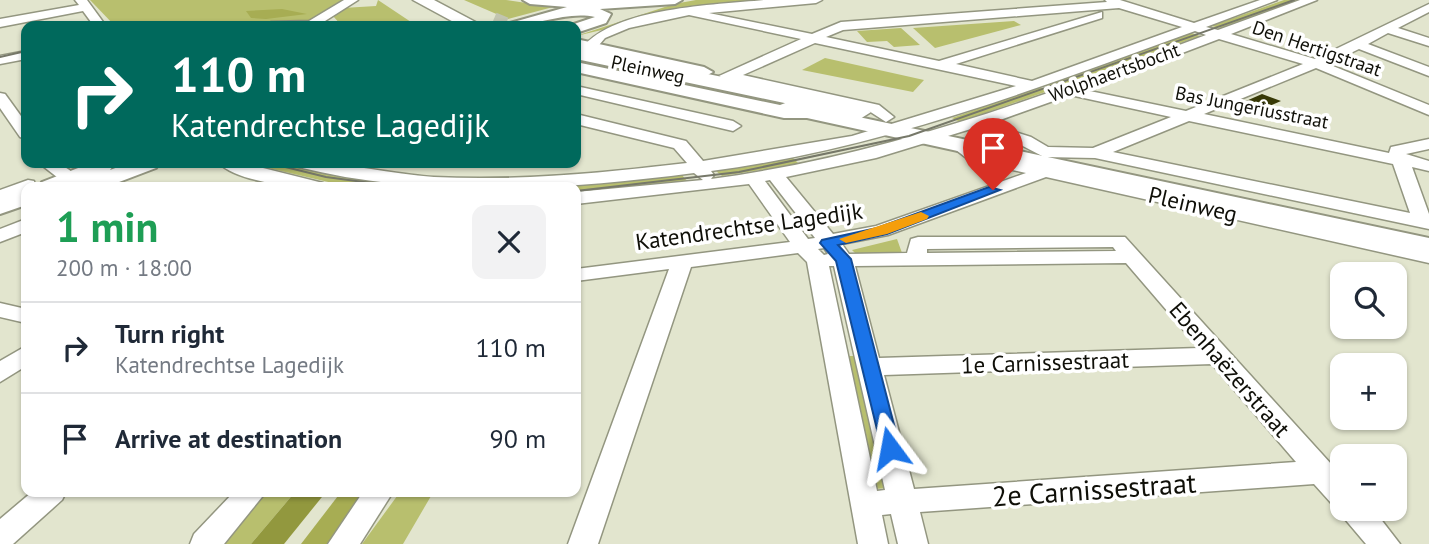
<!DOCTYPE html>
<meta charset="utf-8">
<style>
body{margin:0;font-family:"PT Sans",sans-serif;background:#f2f2f3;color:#1f2937;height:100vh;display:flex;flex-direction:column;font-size:26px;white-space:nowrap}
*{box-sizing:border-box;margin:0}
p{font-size:23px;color:#747a83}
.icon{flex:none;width:38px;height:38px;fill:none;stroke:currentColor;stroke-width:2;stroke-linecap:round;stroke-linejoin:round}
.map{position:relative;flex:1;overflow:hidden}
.sheet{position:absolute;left:21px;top:182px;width:560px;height:315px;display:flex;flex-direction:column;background:#fff;border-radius:14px;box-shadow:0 2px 5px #0004}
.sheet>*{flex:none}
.banner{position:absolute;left:21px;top:21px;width:560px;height:147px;border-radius:14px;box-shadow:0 2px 5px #0004;background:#00695c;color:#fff;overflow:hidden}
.fabs{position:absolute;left:1330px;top:262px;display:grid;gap:14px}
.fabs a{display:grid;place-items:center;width:77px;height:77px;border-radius:14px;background:#fff;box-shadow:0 2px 5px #0004;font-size:35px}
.pin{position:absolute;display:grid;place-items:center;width:60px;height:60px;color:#fff;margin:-72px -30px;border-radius:50% 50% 50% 0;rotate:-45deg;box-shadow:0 0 7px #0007}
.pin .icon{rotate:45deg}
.me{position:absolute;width:77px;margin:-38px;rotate:347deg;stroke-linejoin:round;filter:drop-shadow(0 0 5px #0008)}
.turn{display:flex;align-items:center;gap:24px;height:147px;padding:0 35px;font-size:32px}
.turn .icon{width:91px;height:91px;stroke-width:2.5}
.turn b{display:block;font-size:49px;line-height:60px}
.round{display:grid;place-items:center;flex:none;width:74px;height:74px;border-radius:14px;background:#f2f2f3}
.overview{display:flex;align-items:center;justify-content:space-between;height:119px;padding:0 35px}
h1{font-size:42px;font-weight:600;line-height:52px;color:#1e9e55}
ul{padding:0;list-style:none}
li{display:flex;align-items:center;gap:21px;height:91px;padding:0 35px;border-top:2px solid #e0e1e3}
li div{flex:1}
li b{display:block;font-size:26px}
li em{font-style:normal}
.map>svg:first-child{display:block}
.green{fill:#b8bf6e}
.forest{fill:#a7ad53}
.water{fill:#92983e}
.building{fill:#373906}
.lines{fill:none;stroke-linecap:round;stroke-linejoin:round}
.highway-tunnel{stroke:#c2c5b0;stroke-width:18;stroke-dasharray:18 9;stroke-linecap:butt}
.minor-casing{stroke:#939680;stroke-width:3}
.major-casing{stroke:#939680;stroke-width:4}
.highway-casing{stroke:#939680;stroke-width:3}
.minor{fill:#fff;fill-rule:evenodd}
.major{fill:#fff;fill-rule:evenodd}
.highway{fill:#fff;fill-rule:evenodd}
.tram{stroke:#767869;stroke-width:2}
.route{fill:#1a73e8;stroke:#114b97;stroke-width:2}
.slow{fill:#f59e0b}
.labels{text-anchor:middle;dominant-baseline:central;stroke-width:7;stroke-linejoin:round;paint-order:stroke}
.far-street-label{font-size:19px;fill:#0f0f08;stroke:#fff}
.street-label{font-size:23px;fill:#0f0f08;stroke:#fff}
.near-street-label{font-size:28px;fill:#0f0f08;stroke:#fff}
</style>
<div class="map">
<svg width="1429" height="544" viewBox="0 0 1429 544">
<rect width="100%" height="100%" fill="#e2e5ce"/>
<g class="green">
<path d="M90,0H345L310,22L237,26H115Z"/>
<path d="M378,0L417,26H342L333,16L343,8L376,6Z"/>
<path d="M464,0H506L553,7L508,19Z"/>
<path d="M696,0H767L696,8L576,36L674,4Z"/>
<path d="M1284,0H1299L1221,28L1211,26Z"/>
<path d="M1014,21L1021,25L935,48L913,28Z"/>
<path d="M901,28L920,45L894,47L887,41L867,42L857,31Z"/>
<path d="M1191,33L1200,36L1055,88L1045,85Z"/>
<path d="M825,58L924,80L913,92L802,70Z"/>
<path d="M1039,87L1048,91L960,122L952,118Z"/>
<path d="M792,157L799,164L722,176L716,171Z"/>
<path d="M247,163H276L344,178L437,187H350Z"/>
<path d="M682,175L687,181L576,193V187H548Z"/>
<path d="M897,239L902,253L896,255H857L852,250Z"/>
<path d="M841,356H859L887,488L875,489Z"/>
<path d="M261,492H295L251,544H217Z"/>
<path d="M400,492L431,496L403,544H362Z"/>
</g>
<g class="forest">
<path d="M282,9L307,14L266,19L251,18L246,11Z"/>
<path d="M341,492H375L336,544H301Z"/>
</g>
<path class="water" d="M295,492H326L284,544H251Z"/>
<path class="building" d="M1262,94L1281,101L1248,115L1230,108Z"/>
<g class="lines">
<path class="highway-tunnel" d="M493,21L505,26"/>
<defs>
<g id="minor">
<path d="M75,0H87L106,26H94L83,11L0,27V19L79,5Z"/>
<path d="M344,0H358L325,21L336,26H265L271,22L309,21Z"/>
<path d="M764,0H822L816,3L709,13L812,34L841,22L1107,2L1105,0H1120L1194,23L1260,0H1277L1206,27L1218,30L1300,0H1317L1231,34L1315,59L1429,4V12L1398,28L1429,38V46L1388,33L1368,44L1429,67V76L1359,49L1328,64L1429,105V115L1316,68L1204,114L1389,153L1391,147L1429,139V149L1406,154L1429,161V171L1412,167L1429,214V229L1095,158L1044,157L1019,144L985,135L974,128L876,158L786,177L833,234L876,226L1026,173L969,160L951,146L959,141L981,152L1429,251V263L1046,177L888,235L842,244L849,254L907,253L911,239L918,237H1125L1342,476V509H1373L1400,544H1366L1344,518L1340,507L1332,504L1314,484L920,512L928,544H898L891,514L882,515L888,544H858L807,262L798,253L691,267L598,544H568L669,269L576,281V269L790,242L749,184L576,204V192L703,180L694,173C563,190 427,199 298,167L295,163C341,161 388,174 434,177C519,181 603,173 687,163L674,148L576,124V114L686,141L703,161L852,136L1016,86L815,43L743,75L879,105L894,117L886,122L869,111L728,81L719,76L801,39L689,15L629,28L605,38L594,51L582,48C615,7 715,5 764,0ZM1119,8L1182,27L1032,81L956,64L1102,18V12L939,61L826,37L843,30ZM1195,31L1206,35C1044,96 884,156 711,179L714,175L711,171C879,149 1036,89 1195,31ZM1219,39L1303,64L1186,111L1085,90ZM1070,95L1171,117L1093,148L1048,147L1031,137L989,124ZM1189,121L1393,164L1410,213L1113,152ZM770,180L815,238L808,239L765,181ZM1113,247L1116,251L927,253V249ZM824,248L828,254L824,255L818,249ZM1126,263L1199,348L879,358L855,266ZM829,266H834L885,490L877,491ZM1212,364L1296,462L914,489L884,375Z"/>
<path d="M26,51V59L0,64V56Z"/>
<path d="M576,86L733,121L741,126L733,131L576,94Z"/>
<path d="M0,93L5,94L26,123V139L20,137L0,108Z"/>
<path d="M39,163C59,162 74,167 82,187H64L62,181Z"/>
<path d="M219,163H243L323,183L326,187C300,188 238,183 219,163Z"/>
<path d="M28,180L34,181L35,187H26V192L0,201V190Z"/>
<path d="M26,219V232L0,242V229Z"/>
<path d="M0,303L26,309V323L0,317Z"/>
<path d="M26,346V366L0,382V361Z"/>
<path d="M32,492H66L62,500L13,544H0V519Z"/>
<path d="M234,492H266L224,544H190L194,534Z"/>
<path d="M363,492H393L360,544H328Z"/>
</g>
<g id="major">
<path d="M523,0H682L675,4L600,9L611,14L606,23L576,33V26L571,25L595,17C566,11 538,26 507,26L510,23L567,7L530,4Z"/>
<path d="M576,39L704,67L713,72L704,77L576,49Z"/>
<path d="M576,62L780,105L788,102L1429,238V254L807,118H784L576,72Z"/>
<path d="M91,163H111L113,166L110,170L129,163H159L156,168L106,187H76L78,183L69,187H39L42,182Z"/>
<path d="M26,190V205L0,214V199Z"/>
</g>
<g id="highway">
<path d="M413,0H434L483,26H461Z"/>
<path d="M576,47L860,105L871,112L860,119L576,59Z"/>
</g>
</defs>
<use href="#minor" class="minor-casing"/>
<use href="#major" class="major-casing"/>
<use href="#highway" class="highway-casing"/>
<use href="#minor" class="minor"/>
<use href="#major" class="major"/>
<use href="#highway" class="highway"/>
<g class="tram">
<path d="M0,57L26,51"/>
<path d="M269,163L326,177L401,187"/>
<path d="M576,191L739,172L909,136L1294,0"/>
</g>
</g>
<path class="route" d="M989,187L1000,190L887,234L838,245L851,259L900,448L897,454H883L836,261L820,243L822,240L877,228Z"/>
<path class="slow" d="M921,212L929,216L927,219L887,234L846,243L839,239Z"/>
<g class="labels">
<g class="far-street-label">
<text transform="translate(1317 48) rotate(19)">Den Hertigstraat</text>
<text transform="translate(648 69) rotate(12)">Pleinweg</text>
<text transform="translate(1114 72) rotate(-20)">Wolphaertsbocht</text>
<text transform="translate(1252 107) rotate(11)">Bas Jungeriusstraat</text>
</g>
<g class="street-label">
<text transform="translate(1193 204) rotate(13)">Pleinweg</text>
<text transform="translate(749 226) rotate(-8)">Katendrechtse Lagedijk</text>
<text transform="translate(1045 362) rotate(-2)">1e Carnissestraat</text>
<text transform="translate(1230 369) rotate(49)">Ebenhaëzerstraat</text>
</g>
<g class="near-street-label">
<text transform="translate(1094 489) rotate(-4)">2e Carnissestraat</text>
</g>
</g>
</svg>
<div class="fabs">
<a><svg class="icon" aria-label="search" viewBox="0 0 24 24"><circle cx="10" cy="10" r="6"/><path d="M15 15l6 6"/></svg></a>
<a>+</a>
<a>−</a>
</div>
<div class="pin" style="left:993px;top:190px;background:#d93025"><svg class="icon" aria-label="arrive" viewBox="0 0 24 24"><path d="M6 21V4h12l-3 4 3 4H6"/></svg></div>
<svg class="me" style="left:890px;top:448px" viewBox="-20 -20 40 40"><path d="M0-17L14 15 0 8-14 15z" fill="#1a73e8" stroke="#fff" stroke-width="4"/></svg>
<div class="banner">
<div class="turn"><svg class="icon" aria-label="right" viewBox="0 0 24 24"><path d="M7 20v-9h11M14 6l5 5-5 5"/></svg><div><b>110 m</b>Katendrechtse Lagedijk</div></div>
</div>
<section class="sheet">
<div class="overview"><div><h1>1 min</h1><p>200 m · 18:00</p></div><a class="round"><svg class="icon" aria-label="close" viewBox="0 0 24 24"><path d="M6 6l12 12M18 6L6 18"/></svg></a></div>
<ul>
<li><svg class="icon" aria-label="right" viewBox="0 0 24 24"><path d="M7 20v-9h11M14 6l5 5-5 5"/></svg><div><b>Turn right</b><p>Katendrechtse Lagedijk</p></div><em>110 m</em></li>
<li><svg class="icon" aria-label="arrive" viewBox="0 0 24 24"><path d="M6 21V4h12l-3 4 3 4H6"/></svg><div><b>Arrive at destination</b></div><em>90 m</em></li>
</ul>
</section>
</div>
